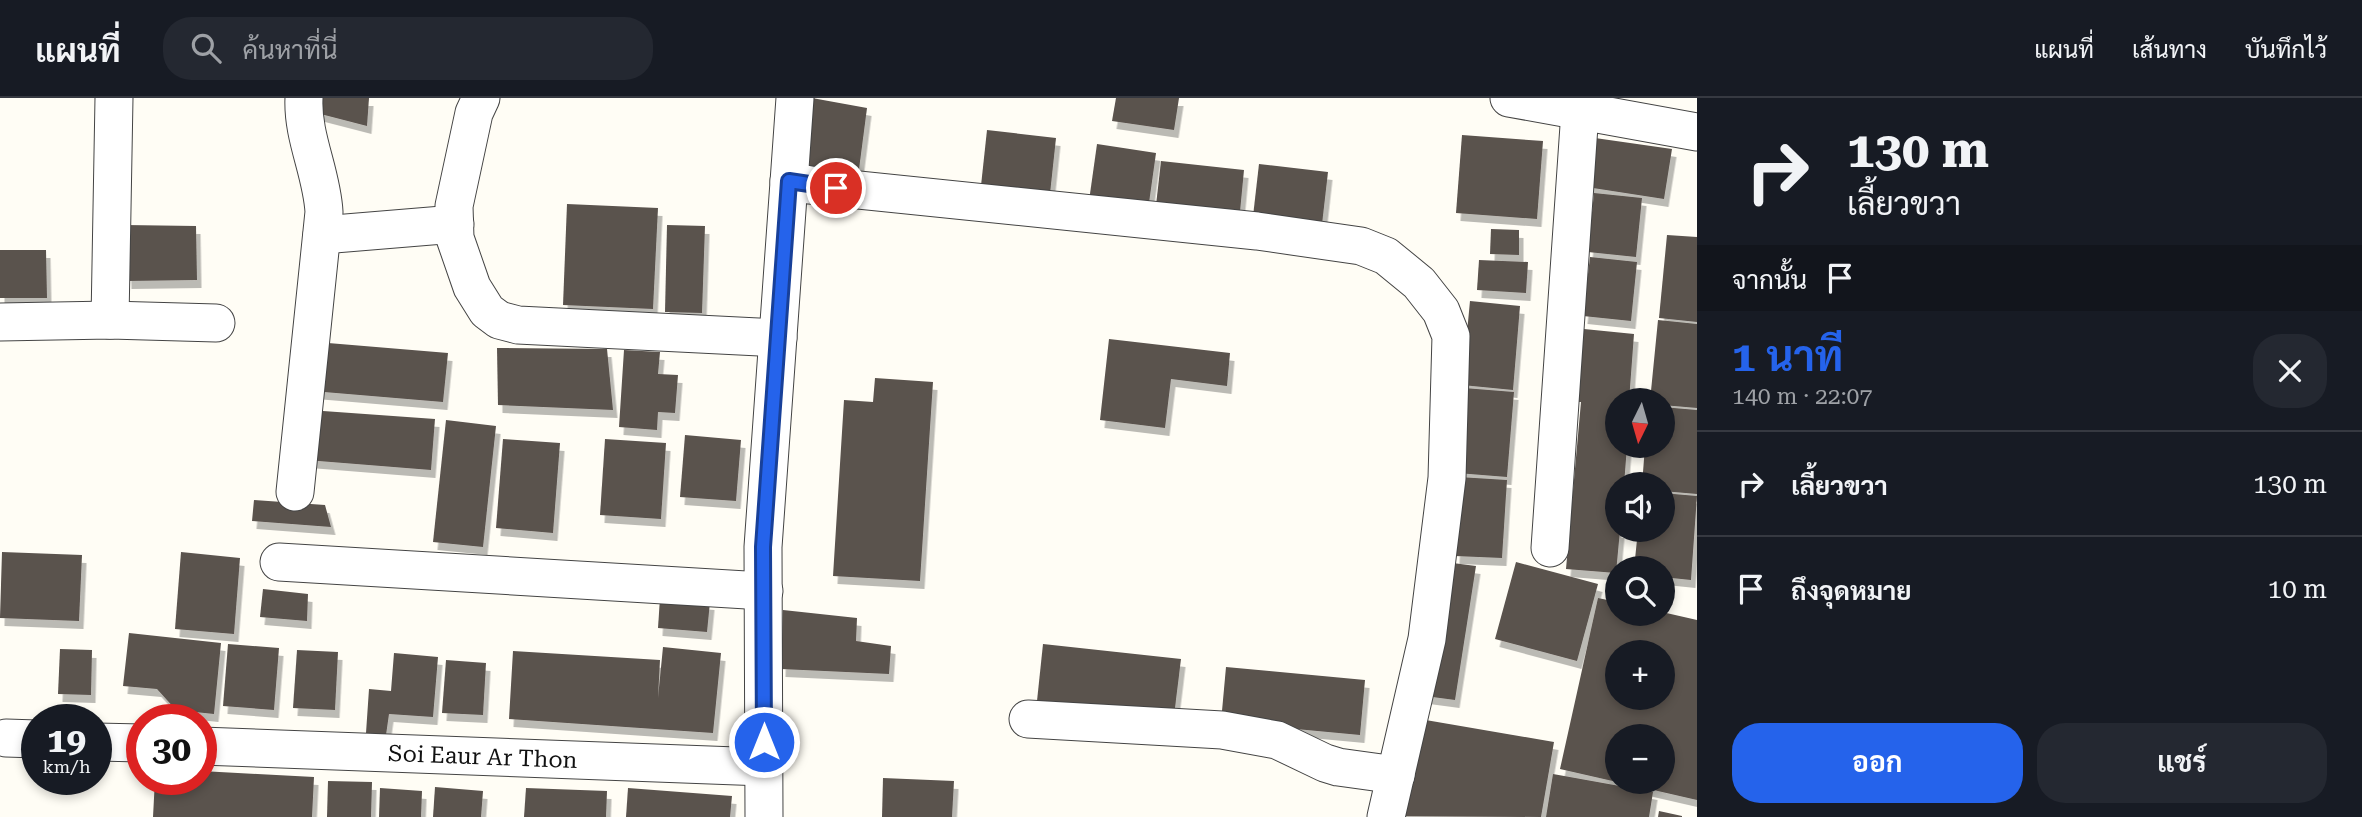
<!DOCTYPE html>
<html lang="th">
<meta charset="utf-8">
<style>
body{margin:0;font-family:"Roboto Serif",Sarabun,serif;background:#242831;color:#f1f3f6;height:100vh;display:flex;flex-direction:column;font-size:26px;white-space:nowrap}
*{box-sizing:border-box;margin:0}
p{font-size:23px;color:#9ea1a6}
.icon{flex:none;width:38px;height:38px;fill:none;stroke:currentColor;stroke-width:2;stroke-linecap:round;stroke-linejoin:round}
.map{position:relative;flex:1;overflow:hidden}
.details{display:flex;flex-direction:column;background:#171b24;width:665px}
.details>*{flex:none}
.hud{background:#171b24;color:#f1f3f6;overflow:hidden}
.needle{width:46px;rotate:185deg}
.tools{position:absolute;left:1605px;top:290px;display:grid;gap:14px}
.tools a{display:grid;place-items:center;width:70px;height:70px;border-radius:50%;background:#171b24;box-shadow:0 4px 10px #0003;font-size:35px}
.speed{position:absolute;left:21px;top:606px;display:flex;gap:14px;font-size:35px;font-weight:700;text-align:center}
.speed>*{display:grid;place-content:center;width:91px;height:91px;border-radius:50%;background:#171b24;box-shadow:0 4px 10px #0003;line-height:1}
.speed small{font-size:18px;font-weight:400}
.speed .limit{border:10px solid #d22;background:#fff;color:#111}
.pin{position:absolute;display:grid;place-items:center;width:60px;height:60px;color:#fff;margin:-30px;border:4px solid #fff;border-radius:50%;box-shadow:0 2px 7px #0007}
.me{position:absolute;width:77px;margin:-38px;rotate:0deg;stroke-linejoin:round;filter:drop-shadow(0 0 5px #0008)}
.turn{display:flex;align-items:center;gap:24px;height:147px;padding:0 35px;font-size:32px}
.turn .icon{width:91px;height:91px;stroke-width:2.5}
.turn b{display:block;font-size:49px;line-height:60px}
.then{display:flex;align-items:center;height:66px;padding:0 35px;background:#0003;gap:14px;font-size:26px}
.round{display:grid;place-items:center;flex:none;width:74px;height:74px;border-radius:28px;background:#242831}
.headline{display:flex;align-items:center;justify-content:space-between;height:119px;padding:0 35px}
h1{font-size:42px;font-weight:700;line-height:52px;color:#2563eb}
.cta{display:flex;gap:14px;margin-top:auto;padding:14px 35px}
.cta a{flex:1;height:80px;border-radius:28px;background:#2563eb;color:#fff;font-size:28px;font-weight:700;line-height:80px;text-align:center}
.cta a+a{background:#242831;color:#f1f3f6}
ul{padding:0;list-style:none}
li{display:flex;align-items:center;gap:21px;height:105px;padding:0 35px;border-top:2px solid #363941}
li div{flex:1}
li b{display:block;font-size:26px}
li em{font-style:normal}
header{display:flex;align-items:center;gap:42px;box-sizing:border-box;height:98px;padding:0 35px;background:#171b24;border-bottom:2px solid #363941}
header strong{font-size:33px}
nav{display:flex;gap:38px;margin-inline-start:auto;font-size:24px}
.search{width:490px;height:63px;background:#242831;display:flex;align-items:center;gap:18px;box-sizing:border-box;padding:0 24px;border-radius:28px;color:#9ea1a6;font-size:26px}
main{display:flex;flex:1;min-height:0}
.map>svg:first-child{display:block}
.building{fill:#5a524d;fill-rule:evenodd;filter:url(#shadow)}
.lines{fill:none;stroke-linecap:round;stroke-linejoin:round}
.minor-casing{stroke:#444;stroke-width:39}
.minor{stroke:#fff;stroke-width:37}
.route-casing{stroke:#184099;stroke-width:18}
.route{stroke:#2563eb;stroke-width:12}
.labels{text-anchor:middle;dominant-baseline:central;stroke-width:7;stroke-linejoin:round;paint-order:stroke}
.street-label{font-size:23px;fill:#111;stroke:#fff}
</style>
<header>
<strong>แผนที่</strong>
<div class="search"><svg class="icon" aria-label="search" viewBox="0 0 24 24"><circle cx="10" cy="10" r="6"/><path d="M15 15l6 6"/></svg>ค้นหาที่นี่</div>
<nav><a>แผนที่</a><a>เส้นทาง</a><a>บันทึกไว้</a></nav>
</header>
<main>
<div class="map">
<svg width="1697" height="719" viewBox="0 0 1697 719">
<defs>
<filter id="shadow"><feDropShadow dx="4.5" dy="8" stdDeviation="0" flood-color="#0004"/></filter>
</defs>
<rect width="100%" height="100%" fill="#fffdf5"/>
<g class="building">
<path d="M311,0H369L367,28L309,13Z"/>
<path d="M812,0L867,10L858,79L809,72Z"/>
<path d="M1116,0H1179L1174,32L1112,23Z"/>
<path d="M987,32L1056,40L1049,105L980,97Z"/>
<path d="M1462,37L1543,43L1537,121L1456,115Z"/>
<path d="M1588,39L1672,51L1664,101L1580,88Z"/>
<path d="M1097,46L1156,55L1148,112L1089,103Z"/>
<path d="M1161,63L1244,72L1239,124L1155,116Z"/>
<path d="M1259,66L1328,74L1321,135L1252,127Z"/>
<path d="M1594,95L1642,100L1636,159L1588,154Z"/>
<path d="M567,106L658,110L653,211L563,207Z"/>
<path d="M125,127L196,128L197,182L127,183Z"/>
<path d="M667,127L705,128L702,215L665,214Z"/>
<path d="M1491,131L1519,132V157L1490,156Z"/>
<path d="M1667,137L1697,139V224L1659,220Z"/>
<path d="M0,152H46L47,200H0Z"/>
<path d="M1590,159L1637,164L1631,223L1583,218Z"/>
<path d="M1479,162L1528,164L1526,195L1477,192Z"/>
<path d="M1470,203L1520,208L1513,292L1462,287Z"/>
<path d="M1658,222L1697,226V310L1662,307V303H1650Z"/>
<path d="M1584,231L1634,236L1629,303H1617V348H1627L1624,387H1617V432H1620L1616,475L1566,471L1581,304H1578Z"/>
<path d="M1109,241L1230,255L1227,288L1171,281L1165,330L1100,322Z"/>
<path d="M316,244L448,255L443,304L312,293Z"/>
<path d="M497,250L607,251L613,312L498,307Z"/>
<path d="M624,252L660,254L658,276L678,277L675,315L658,314L657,332L619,329Z"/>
<path d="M875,280L933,284L920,483L833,478L844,302L873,304Z"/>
<path d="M1464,290L1514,294L1507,379L1457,375Z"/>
<path d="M1662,309L1697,312V396L1662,393V387H1642L1645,348H1662Z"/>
<path d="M309,312L435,321L431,372L306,362Z"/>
<path d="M446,322L496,328L483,449L433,444Z"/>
<path d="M685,337L741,342L736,403L680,399Z"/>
<path d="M503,341L560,345L553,435L496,430Z"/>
<path d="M605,341L666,345L661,421L600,417Z"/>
<path d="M1459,379L1507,382L1502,460L1455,458Z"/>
<path d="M1662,395L1697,398L1691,482L1662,479V471H1634L1638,432H1662Z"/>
<path d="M254,402L325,407L331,429L252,423Z"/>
<path d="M2,454L82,457L79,523L0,520Z"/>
<path d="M181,454L240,460L234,536L175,531Z"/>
<path d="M1445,464L1476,468L1455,602L1425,598Z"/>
<path d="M1516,464L1598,486L1577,563L1495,541Z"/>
<path d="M263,491L308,496L307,523L260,519Z"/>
<path d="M660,500L710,504L707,534L658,530Z"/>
<path d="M1598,500L1617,504V516H1662V514L1697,522V702L1623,685L1662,684V639H1617V684L1560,671ZM1617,555H1662V600H1617Z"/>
<path d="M783,512L857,520L856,543L891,548L889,576L781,571Z"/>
<path d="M129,535L221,545L214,616L176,612L157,591L123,588Z"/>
<path d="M228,546L279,550L274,612L223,608Z"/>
<path d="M1043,546L1181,561L1174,618L1037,603Z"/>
<path d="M663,549L721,555L713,635L509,621L513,553L660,562L658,600Z"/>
<path d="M60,551L92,552L91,597L58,596Z"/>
<path d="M297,552L338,554L335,612L293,610Z"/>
<path d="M394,555L438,559L433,619L389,616L386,637L366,635L369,591L391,593Z"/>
<path d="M446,562L486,565L483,617L442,615Z"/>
<path d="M1226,569L1365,582L1360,637L1221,624Z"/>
<path d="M1414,620L1554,644L1541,719L1398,718Z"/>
<path d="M201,673L314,679L312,719H153L155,681H201Z"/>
<path d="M1553,676L1653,694L1649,719H1546Z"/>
<path d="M883,680L954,683L952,719H882Z"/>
<path d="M328,683L372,684L371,719H327Z"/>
<path d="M435,689L483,693L481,719H433Z"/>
<path d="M380,690L422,693L421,719H379Z"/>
<path d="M526,690L607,693L606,719H524Z"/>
<path d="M628,690L732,698L730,719H626Z"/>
<path d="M1659,713L1682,718V719H1658Z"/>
</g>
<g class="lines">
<defs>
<g id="minor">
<path d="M481,0L474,15L454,108L455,140L472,189L487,213L499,222L518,227L778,240"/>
<path d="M1509,0L1697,34"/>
<path d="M789,83L810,87L1257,133L1361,148L1386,158L1419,185L1441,213L1451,238L1447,380L1427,541L1386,719"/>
<path d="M322,137L455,126"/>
<path d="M110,222L114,0"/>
<path d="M0,224L110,222L216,225"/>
<path d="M295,394L324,114C322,75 302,39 304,0"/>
<path d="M1550,450L1580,13"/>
<path d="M279,464L764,493"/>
<path d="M1028,621L1222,632L1277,642L1325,665L1338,669L1396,677"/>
<path d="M6,640L37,641"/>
<path d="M96,644L142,645"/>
<path id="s1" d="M201,648L764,669"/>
<path d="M764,719L763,449L795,0"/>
</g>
</defs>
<use href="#minor" class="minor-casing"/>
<use href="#minor" class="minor"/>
</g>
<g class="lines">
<defs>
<path id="route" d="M764,644L763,449L789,83L836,90"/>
</defs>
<use href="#route" class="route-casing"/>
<use href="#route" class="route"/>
</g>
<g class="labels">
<g class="street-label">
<text stroke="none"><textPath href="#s1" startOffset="282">Soi Eaur Ar Thon</textPath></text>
</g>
</g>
</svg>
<div class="tools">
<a><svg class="needle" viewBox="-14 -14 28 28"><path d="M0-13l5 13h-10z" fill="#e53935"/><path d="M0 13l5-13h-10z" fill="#9ea1a6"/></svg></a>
<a><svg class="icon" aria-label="sound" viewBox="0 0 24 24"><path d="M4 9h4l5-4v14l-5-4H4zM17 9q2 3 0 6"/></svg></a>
<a><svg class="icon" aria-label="search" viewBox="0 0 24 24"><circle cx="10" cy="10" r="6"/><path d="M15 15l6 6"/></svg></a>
<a>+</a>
<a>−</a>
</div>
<div class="speed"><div>19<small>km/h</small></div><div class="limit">30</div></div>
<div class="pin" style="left:836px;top:90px;background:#d93025"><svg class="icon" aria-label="arrive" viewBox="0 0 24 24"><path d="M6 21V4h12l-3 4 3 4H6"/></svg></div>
<svg class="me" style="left:764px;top:644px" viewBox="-20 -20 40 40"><circle r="17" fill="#2563eb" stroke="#fff" stroke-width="3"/><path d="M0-11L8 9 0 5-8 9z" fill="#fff"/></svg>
</div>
<section class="details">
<div class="hud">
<div class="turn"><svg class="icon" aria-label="right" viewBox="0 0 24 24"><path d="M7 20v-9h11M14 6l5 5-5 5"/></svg><div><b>130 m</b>เลี้ยวขวา</div></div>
<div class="then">จากนั้น<svg class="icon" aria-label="arrive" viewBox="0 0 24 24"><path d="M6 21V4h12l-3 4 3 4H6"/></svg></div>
</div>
<div class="headline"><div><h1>1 นาที</h1><p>140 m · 22:07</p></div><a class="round"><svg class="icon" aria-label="close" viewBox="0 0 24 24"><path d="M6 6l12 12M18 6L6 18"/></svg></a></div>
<ul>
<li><svg class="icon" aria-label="right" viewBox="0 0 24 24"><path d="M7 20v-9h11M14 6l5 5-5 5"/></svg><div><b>เลี้ยวขวา</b></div><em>130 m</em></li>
<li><svg class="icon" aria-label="arrive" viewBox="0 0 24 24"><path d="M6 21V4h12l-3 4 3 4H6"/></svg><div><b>ถึงจุดหมาย</b></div><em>10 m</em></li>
</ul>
<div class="cta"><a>ออก</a><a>แชร์</a></div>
</section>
</main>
